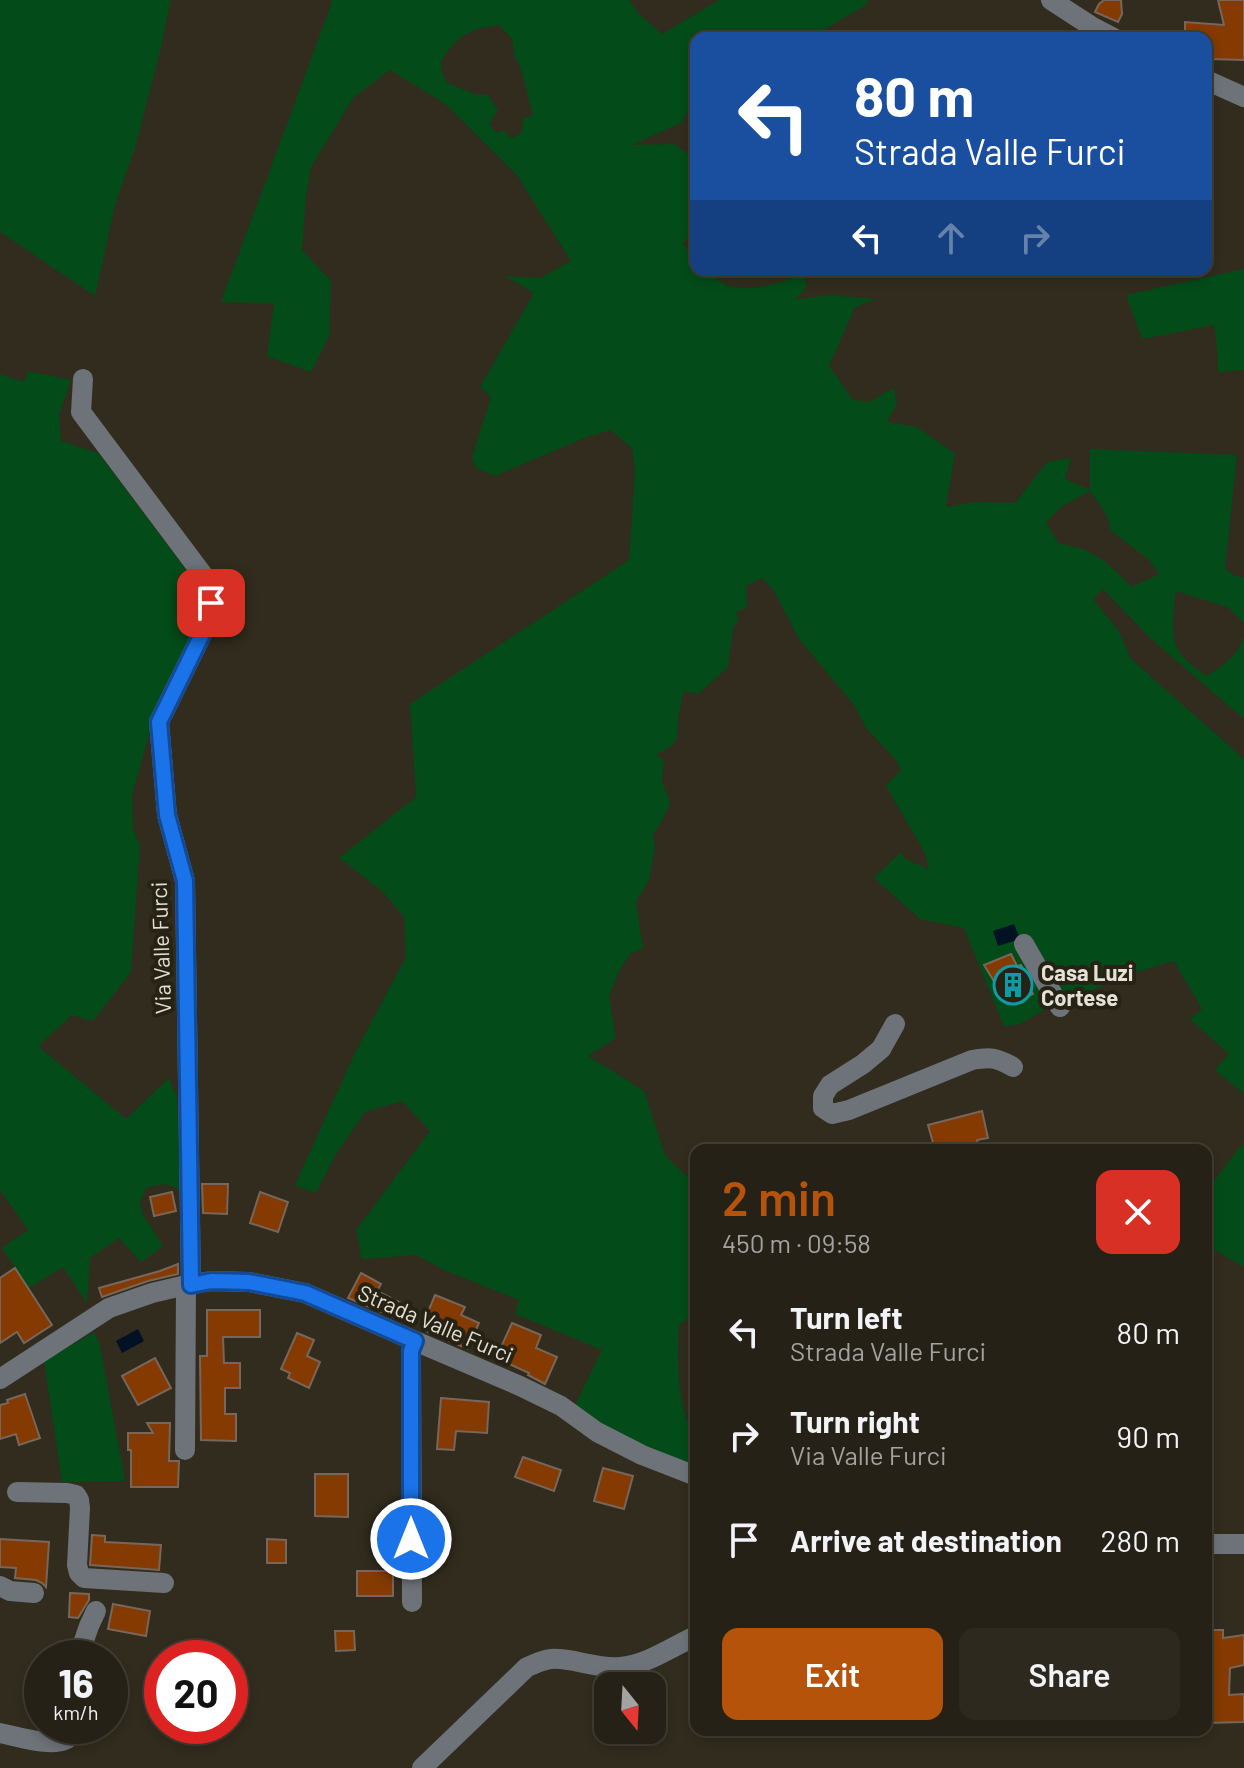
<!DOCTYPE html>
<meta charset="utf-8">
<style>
body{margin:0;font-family:Barlow,sans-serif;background:#2d291f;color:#f1f3f6;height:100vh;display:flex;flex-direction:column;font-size:30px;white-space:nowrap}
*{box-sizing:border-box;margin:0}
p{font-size:26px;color:#a3a3a1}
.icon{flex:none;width:44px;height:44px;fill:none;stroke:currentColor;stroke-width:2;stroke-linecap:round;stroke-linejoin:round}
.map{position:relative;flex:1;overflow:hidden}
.details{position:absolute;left:690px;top:1144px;width:522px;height:592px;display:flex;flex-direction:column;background:#252116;border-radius:16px;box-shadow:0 4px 12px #0003,0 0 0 2px #423e35}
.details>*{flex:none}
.guide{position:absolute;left:690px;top:32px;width:522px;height:244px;border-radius:16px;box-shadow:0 4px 12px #0003,0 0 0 2px #423e35;background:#1a4fa0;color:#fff;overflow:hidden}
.needle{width:52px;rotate:162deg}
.controls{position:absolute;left:594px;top:1672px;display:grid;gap:16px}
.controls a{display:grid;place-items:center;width:72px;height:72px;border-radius:16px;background:#252116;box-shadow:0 4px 12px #0003,0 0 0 2px #423e35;font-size:40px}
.speed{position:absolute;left:24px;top:1640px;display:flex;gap:16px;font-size:40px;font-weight:700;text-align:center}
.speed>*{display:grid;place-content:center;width:104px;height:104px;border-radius:50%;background:#252116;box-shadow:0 4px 12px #0003,0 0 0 2px #423e35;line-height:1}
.speed small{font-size:20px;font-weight:400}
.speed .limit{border:12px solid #d22;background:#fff;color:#111}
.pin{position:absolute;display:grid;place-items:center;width:68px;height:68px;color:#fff;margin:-34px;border-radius:16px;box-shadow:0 4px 12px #0006}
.me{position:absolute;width:88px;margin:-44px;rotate:0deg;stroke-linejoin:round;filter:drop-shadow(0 0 6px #0008)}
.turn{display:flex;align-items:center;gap:28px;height:168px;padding:0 32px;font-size:36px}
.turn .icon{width:104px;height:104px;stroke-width:2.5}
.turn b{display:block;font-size:56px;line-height:68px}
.lanes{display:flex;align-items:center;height:76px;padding:0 32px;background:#0003;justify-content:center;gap:40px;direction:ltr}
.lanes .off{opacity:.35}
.round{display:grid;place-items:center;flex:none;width:84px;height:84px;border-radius:16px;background:#2d291f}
.summary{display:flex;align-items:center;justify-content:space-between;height:136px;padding:0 32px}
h1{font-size:48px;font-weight:600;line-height:60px;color:#b45309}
.action{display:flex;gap:16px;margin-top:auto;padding:16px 32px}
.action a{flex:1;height:92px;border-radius:16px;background:#b45309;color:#fff;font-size:32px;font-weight:600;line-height:92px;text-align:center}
.action a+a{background:#2d291f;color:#f1f3f6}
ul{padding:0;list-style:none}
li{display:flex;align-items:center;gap:24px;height:104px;padding:0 32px}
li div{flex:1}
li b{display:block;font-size:30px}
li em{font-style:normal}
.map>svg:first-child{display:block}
.green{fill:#034b19;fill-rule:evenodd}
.water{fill:#001224}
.building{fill:#843a00;stroke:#77665c;stroke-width:2}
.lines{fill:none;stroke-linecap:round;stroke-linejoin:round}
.minor{stroke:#6d7379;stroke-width:20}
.route-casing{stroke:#114b97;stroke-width:20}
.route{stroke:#1a73e8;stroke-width:14}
.labels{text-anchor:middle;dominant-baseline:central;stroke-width:8;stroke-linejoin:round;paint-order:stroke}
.street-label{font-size:22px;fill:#e4e1d7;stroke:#272314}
.poi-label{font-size:22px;font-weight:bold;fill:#e4e1d7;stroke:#272314;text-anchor:start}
</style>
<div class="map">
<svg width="1244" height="1768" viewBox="0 0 1244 1768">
<rect width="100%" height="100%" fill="#312c1d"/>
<g class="green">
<path d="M0,0H171L160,52L135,148L115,205L95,296L0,232Z"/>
<path d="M331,0H629L639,14L662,34L719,0H868L866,5L810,38H696V99L681,123L632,145L674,144L696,160V230L683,243L696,261V270C709,270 713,279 725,284C748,294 781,283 803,274L807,286L795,300L828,295L876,299L855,307L829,366L853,400L870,402L893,388L897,403L887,422L917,427L955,454L946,507L976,502L1015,503L1047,462L1071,458L1065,479L1090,490V449L1237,455L1225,568L1233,575L1244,578V623L1229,608L1176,591C1174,606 1171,628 1175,643C1179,657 1195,668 1206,676C1222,667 1240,654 1244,636V719L1150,638L1103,589L1093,599L1118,630L1131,659L1244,759V1094L1215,1070L1229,1054L1190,1019L1202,1009L1174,961L1124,976L1087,993L1082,987L1020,1024L1004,1026L964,928L920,919L874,878L901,852L905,859L929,869L925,853L886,786L901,770L895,759L866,728L854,705L799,639L774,591L762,578L746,586L747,608L736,612L738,620L733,629L728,667L698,694L684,691C682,700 679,710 678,718C678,742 678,743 656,755L664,760L662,781L670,803L664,817L653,835L655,847L649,880L636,902L643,949L631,953L619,971L609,996L616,1038L588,1056L644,1091L665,1155L684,1174L696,1181V1313L679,1325C677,1357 677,1390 687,1421H696V1469L617,1434L574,1407L602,1350L515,1314L519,1300L444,1270L416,1255L362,1259L356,1230L430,1131L402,1101L365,1112L336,1154L316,1193L295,1185L355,1053L406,957L404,917L382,891L339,858L416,797L410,704L629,560L635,472L632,448L610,430L584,438L495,476L476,468L472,457L491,397L480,387L534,293L505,276L540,278L571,261L516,174L444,103L390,70L353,98L311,167L306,196L302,250L331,281L329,336L311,372L267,356L274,303L221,302L331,5ZM499,25L512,39L515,58L520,66L532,111V116L523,118L522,132L513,138L507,136L505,130L496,133L489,123L498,111L488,95L475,94L447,83L442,73L441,61C458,35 468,29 499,25ZM1090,491C1098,503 1110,516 1110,530L1149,560L1159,574L1132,587L1106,562L1083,549L1058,543L1046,522L1061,507Z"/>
<path d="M1244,269V370L1218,372L1217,346L1214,325L1142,339L1126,295Z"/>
<path d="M28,371L71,380L59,415L61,441L98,453L193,579L203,597L198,624L149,735L132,796L133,829L140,846L131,972L93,1021L72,1015L38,1046L126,1119L169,1078L177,1098L181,1191C169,1183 160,1183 146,1188L140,1202L143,1215L163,1246L141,1262L119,1238L90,1258L87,1303L63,1267L29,1288L2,1248L28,1230L0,1190V374L24,382Z"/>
<path d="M1244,1142V1267L1206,1245V1191Z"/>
<path d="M94,1332L100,1345L125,1481L62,1482L44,1361Z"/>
</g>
<g class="water">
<path d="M1014,924L1020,939L998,946L993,931Z"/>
<path d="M138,1329L144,1341L122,1353L116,1341Z"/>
</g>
<g class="building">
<path d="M1104,0H1121L1122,14L1118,22L1095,12L1099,4Z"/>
<path d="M1218,0H1244V60L1210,59V56H1206V38H1185V22L1224,25Z"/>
<path d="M1011,954L1017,966L1021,965L1027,976L1024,977L1033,994L1008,1004L984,965Z"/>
<path d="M982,1111L988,1138L977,1140L978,1146L957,1150H935L928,1125Z"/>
<path d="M202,1184H228L227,1214L203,1213Z"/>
<path d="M172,1192L176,1211L154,1216L150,1197Z"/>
<path d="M260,1192L288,1202L278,1232L250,1223Z"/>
<path d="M178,1264V1274L148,1281L102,1297L99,1288L160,1271Z"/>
<path d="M15,1268L52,1325L24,1343L17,1332L0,1343V1278Z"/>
<path d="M361,1273L381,1284L377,1291L401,1303L393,1317L348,1298Z"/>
<path d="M435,1295L465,1307L461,1315L479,1323L468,1349L421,1329Z"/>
<path d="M207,1310H260V1337H223L224,1363H240V1388H225V1414H236V1441L201,1440L200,1356H207Z"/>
<path d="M512,1323L541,1335L536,1348L557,1357L545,1384L528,1375L529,1373L496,1358Z"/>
<path d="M297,1333L314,1340L307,1356L320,1362L309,1388L288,1378L290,1373L281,1369Z"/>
<path d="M155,1358L171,1388L138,1405L122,1376Z"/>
<path d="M25,1394L40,1438L19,1445L16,1434L0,1439V1405L8,1403L7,1400Z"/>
<path d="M441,1398L489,1402L487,1433L456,1431L454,1450L437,1449Z"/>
<path d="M147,1423H170L169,1461H179L178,1487H131V1450H128V1433H153Z"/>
<path d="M523,1457L561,1470L554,1491L515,1477Z"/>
<path d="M603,1468L633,1476L624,1509L594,1501Z"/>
<path d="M315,1474H348V1517L315,1516Z"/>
<path d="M92,1535L105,1536V1542L161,1545L159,1570L90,1565Z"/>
<path d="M0,1539L49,1542L46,1587L42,1583L36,1580L15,1578L16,1568L0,1567Z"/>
<path d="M267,1539L286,1540V1563H267Z"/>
<rect x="357" y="1571" width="36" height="25"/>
<path d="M70,1593L89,1594V1600L78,1618L69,1617Z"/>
<path d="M113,1604L150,1611L146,1636L108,1629Z"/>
<path d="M1206,1630H1223V1638L1244,1635V1665L1230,1668L1229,1695L1244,1694V1722L1206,1723Z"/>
<path d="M335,1631H354L355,1650L336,1651Z"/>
</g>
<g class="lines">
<g class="minor">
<path d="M1051,0L1091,26L1114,38"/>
<path d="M1206,80L1244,97"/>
<path d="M83,379L81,412L212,587L209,620L159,722L167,815L185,881L191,1285"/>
<path d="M1024,944L1060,1007"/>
<path d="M895,1024L881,1049L863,1064L830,1085L823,1096V1108L832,1114L849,1110L972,1060C990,1057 996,1057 1013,1067"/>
<path d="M0,1379L109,1308L152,1293L186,1285L211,1281L249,1282L305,1293L415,1341L520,1386L561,1406L597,1432L642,1455L696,1476"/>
<path d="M185,1450L186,1285"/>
<path d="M17,1492L67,1493L76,1495L79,1500L80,1508L77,1565L79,1573L84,1578L164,1583"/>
<path d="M1206,1544H1244"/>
<path d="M0,1586L10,1591L34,1593"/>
<path d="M412,1602L411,1351L415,1341"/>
<path d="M78,1658L89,1626L96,1611"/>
<path d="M0,1733C20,1737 71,1755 76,1726"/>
<path d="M422,1768L527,1667C535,1664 542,1660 551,1659C571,1657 595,1669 620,1667C647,1665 671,1647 696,1636"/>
</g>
</g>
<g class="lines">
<defs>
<path id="route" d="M211,603L209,620L159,722L167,815L185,881L191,1285L211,1281L249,1282L305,1293L415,1341L411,1351V1539"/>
</defs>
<use href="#route" class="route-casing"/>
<use href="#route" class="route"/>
</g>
<defs>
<symbol id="building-ring" viewBox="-11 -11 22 22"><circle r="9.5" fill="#272314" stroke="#0f9aa8" stroke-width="1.5"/><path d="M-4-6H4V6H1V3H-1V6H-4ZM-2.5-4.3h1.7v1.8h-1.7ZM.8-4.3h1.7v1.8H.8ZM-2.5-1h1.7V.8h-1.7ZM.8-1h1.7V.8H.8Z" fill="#0f9aa8"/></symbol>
</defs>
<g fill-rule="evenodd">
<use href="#building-ring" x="991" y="963" width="44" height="44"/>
</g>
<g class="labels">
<g class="street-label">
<text transform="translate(160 948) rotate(-92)">Via Valle Furci</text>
<text transform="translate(436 1323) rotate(23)">Strada Valle Furci</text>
</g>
<g class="poi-label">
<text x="1041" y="972">Casa Luzi<tspan x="1041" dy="25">Cortese</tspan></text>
</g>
</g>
</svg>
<div class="controls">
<a><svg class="needle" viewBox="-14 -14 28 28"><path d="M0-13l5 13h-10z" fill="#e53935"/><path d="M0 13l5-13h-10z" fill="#a3a3a1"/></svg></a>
</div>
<div class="speed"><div>16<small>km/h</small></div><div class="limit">20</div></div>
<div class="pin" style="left:211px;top:603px;background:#d93025"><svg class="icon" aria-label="arrive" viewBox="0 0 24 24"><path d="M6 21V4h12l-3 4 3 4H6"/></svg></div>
<svg class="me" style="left:411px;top:1539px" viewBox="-20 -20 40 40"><circle r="17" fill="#1a73e8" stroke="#fff" stroke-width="3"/><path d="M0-11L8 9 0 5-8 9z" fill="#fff"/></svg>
<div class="guide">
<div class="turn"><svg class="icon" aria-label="left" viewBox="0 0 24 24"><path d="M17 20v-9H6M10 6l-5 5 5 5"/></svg><div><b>80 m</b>Strada Valle Furci</div></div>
<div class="lanes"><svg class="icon" aria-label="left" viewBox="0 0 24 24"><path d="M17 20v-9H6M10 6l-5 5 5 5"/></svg><svg class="icon off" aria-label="ahead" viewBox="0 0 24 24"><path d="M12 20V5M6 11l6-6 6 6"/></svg><svg class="icon off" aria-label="right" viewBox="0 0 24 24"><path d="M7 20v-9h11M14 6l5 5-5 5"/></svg></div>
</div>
<section class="details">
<div class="summary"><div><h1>2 min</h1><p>450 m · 09:58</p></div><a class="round" style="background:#d93025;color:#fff"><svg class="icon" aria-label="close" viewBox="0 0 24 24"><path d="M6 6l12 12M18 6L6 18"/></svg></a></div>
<ul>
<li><svg class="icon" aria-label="left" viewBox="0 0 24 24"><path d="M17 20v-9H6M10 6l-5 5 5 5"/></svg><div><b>Turn left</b><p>Strada Valle Furci</p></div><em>80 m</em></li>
<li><svg class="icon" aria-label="right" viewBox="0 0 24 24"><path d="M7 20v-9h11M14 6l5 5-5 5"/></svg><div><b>Turn right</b><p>Via Valle Furci</p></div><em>90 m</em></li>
<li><svg class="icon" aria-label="arrive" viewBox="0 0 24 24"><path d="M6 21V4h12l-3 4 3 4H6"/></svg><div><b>Arrive at destination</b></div><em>280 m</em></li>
</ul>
<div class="action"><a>Exit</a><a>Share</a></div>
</section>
</div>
